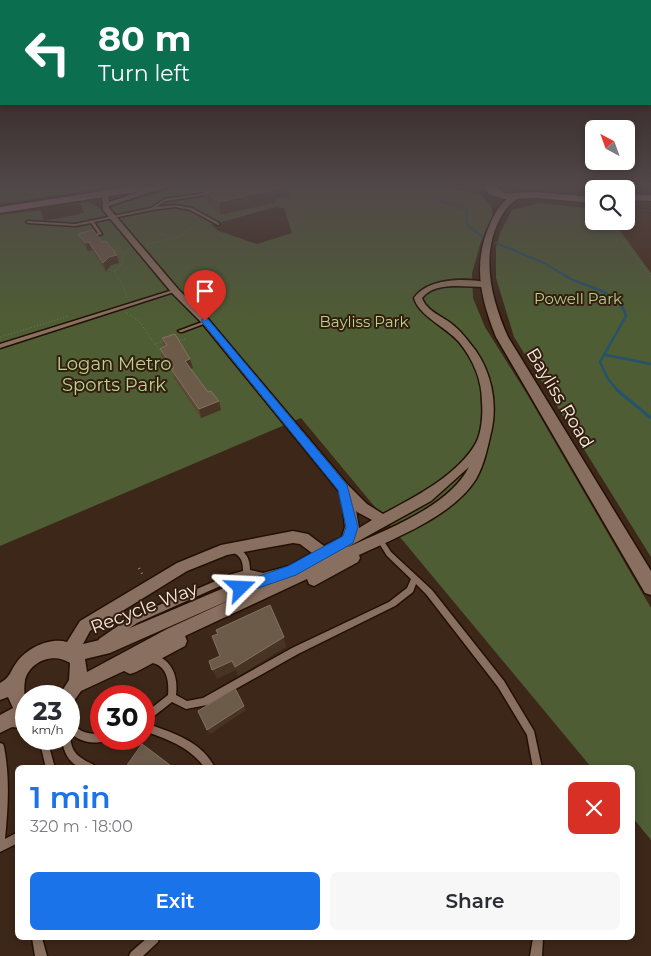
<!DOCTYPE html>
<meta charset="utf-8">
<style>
body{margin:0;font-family:Montserrat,sans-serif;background:#f7f7f7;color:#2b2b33;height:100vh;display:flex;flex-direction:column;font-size:19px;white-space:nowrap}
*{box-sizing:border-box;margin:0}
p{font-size:16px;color:#7c7c81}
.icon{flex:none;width:28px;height:28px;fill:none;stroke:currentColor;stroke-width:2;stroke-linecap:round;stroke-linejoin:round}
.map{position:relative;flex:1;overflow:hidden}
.side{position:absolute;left:15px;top:765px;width:620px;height:175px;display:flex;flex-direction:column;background:#fff;border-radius:8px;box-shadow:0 2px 8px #0003}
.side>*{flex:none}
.top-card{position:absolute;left:0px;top:0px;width:651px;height:105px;box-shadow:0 2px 8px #0003;background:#0b6e4f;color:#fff;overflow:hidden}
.needle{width:32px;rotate:319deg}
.fabs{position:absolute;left:585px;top:120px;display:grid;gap:10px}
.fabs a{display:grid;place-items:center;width:50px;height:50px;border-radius:8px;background:#fff;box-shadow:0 2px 8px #0003;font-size:25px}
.speed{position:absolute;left:15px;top:685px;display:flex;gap:10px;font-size:25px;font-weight:700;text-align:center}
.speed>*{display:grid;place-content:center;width:65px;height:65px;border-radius:50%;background:#fff;box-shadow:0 2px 8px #0003;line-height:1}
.speed small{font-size:12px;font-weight:400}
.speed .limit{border:8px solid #d22;background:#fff;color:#111}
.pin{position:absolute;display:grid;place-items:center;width:42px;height:42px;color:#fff;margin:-51px -21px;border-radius:50% 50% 50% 0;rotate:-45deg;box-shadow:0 0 5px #0007}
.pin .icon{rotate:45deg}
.me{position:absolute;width:55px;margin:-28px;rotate:69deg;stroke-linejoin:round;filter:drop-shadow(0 0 4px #0008)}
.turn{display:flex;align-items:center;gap:18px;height:105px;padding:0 15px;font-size:22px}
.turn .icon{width:65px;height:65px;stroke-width:2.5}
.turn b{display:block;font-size:35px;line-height:42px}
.round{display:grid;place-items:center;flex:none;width:52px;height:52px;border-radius:8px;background:#f7f7f7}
.head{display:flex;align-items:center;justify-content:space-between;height:85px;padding:0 15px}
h1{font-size:30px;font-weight:600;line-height:38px;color:#1a73e8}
.primary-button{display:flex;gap:10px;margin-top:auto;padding:10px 15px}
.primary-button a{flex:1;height:58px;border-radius:8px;background:#1a73e8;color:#fff;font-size:20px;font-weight:600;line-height:58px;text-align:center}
.primary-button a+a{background:#f7f7f7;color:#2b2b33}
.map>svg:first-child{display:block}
.built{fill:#472b19}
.green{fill:#4e5d34;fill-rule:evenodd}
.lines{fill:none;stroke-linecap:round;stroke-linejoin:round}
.stream-far2{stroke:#25526d;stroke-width:2}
.stream-far1{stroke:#25526d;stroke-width:2.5}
.stream{stroke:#25526d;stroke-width:3}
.service-casing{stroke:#231004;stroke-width:3}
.minor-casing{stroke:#231004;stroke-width:3}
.tertiary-casing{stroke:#231004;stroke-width:3}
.primary-casing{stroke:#231004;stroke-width:2}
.path-far1{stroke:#99867b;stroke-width:1;stroke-dasharray:0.5 2.5;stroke-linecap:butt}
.path{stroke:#99867b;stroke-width:2.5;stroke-dasharray:1 4.5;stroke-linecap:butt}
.service{fill:#896f5f;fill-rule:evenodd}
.minor{fill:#896f5f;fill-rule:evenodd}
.tertiary{fill:#896f5f;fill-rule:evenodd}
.primary{fill:#a67684;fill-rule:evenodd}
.wall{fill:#5b4936}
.shaded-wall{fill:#483423}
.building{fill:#6c5b49;stroke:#837261}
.route{fill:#1a73e8;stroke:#114b97}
.labels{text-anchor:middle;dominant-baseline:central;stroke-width:4;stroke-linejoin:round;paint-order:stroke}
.far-park-label{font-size:15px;fill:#b9d48d;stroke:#331e10}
.park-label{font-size:18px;fill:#b9d48d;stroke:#331e10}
.street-label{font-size:18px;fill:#fbece3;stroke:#331e10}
</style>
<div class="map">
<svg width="651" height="956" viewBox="0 0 651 956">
<rect width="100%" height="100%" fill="#3d2719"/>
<path class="built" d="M626,212L651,213V273L613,221H626Z"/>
<g class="green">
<path d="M0,186H117L0,204Z"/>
<path d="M183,186H445L483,196L492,209V217L481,241L472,273L473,298L485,327L527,394L651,608V840L633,818L632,768L591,767L301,418L0,546V215L41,210L44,221L84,213L80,203L89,202L101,209ZM276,207L284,208L292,233L257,244L219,231L211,225Z"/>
<path d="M540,203L594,209V221H613L651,273V557L514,337L496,278V248L500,233L512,210Z"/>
</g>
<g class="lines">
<g class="stream-far2">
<path d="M422,186L435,192L438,200L467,209V225L483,237"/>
<path d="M496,243L542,262L568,277"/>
</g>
<g class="stream-far1">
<path d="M565,276C586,288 620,290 626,316L600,362L608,379L618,391"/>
<path d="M606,355L651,364"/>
</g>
<path class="stream" d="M617,390L651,418"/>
<defs>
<g id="service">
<path d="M212,192L214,193L213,194L166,201L156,207L175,205L192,208L219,223V225H218L190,210L175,207L152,210L94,222L102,234L89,238H88V236L98,233L91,223L75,226L28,223L26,222L28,221L75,224L151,208L165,199Z"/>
<path d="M173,290L177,291L0,348V344Z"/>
<path d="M205,321H209V322L182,332H180L178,331Z"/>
<path d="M380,537L382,538L391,552L432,590L504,681L534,731L542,768H533L527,735L498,687L426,594L416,584L413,592L395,606L298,654L207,705L186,709L172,702L145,723C171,732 202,741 215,768H205C190,747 167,739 144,731V714L168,695C169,684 168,669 156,664C154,663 151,663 148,662L147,659L148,656C152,655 155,656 160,657C174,664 178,680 176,695L187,701L203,698L292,648L389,602L407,588L411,579L387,556L377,540L378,538Z"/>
<path d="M234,547C246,551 250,558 250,570L268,574L269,576L268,578L265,579L246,576L236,579L137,623L105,645L102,646L99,645L98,642L99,639L131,617L232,574L243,571C243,561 241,556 232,552L231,550L232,548Z"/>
<path d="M70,690L73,691C77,701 74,704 73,714C71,732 88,734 101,734V739H105L104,741C92,745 77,741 69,731V696H66V694L67,691Z"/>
<path d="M10,719L26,720V728L10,727L7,726L6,723L7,720Z"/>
<path d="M69,736C71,740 71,745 73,749C77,757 86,761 94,765L95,768C90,768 83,769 79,767C68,762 63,750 62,739H69Z"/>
<path d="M39,739H47L55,768H46Z"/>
<path d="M0,743L3,744L4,747C10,778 8,808 5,839L18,832V843L0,852Z"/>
<path d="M32,938H42L47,956H35Z"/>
<path d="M147,938H159L158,942L143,956H129L131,952Z"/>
<path d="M533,938H543L542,956H530Z"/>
</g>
<path id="minor" d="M157,186H168L109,206V208L178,289L208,319L347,484L367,504L383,514C415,497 458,475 476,443C482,432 483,413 482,402C482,380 473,359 459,342C446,327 419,316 414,298C428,278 463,278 486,282V286L483,287C465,287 435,281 422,298C427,312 443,316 453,325C462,332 469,342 476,351C491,373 497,401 492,428C488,445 485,463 476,479C453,516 397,537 359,555L360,558L358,562L314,586L309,584L307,579L185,636L187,641L185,646L136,672L130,674L124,671L81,691L73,702L69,704V696H59L69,680L70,663C54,652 30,661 25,680C23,691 26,708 26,720L0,733V715L13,708L8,697L0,700V683C11,677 10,671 17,662C27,648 50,637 67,642L80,621L177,563L221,545L293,531L308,534L324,546L342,537L345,527L342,495L202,323L172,293L103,210L102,190L107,191L109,202ZM469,467C449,507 385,530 346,548L431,501ZM356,510L357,512L372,520L359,528ZM293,543L300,544L312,553L289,566L252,576L104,639L83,644L90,631L187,571L227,555ZM243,594L167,629L87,672L85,659L110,653Z"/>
<path id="tertiary" d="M513,194L520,196C516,201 510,204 506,209C478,249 490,296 508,337L651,571V595L645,593L496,337C481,299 472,264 490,224C495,212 501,202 513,194Z"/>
<g id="primary">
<path d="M134,186H161L156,189L0,213V207Z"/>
<path d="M484,186H494L505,193L537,192L594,197V203L537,198L504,199L489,194Z"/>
<path d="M626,194L651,195V201L626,200Z"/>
</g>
</defs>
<use href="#service" class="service-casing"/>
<use href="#minor" class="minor-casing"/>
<use href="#tertiary" class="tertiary-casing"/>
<use href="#primary" class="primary-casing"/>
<g class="path-far1">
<path d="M462,186L480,190"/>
<path d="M18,199L31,186"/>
<path d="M490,199L491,209"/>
<path d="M626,209L651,211"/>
<path d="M220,216L232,212"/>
<path d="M609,221L651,277"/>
<path d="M147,244L180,237L200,221"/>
<path d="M112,250L124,253"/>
<path d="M108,269L115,271"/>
<path d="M127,298L123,285L114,272L124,261L121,258L129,249"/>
<path d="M125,312L139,321L161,353"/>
<path d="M0,337L69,316"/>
<path d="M179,341L185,339L184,337"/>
<path d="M155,344L164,341"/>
</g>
<path class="path" d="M139,568L144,577"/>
<use href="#service" class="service"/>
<use href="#minor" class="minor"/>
<use href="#tertiary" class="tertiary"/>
<use href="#primary" class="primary"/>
</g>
<g class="wall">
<path d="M289,186V197L276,199V202L221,215L206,201L203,189Z"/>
<path d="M78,234L102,242L117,255L119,263L111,265L106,272L92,250L88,251L81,242Z"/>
<path d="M162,338L190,359L193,368L191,369L208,392L219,401L221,410L201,418L174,378L172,371L162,358L160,349L164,347Z"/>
</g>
<g class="shaded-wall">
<path d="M278,186H289V197L276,199V202L221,215L219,202Z"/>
<path d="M89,242L92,250L88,251L85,243Z"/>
<path d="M117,255L119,263L111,265L106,272L103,263L109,257Z"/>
<path d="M190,359L193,368L188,370L185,361Z"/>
<path d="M219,401L221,410L201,418L199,409Z"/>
<path d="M284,637L286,647L238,676L236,670L217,679L212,670Z"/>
<path d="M244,706L246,710L210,734L207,730Z"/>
</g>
<g class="building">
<path d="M214,186H278L273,187L275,189L219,202L203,189Z"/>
<path d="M93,230L102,242L106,241L117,255L109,257L103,263L89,242L85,243L78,234Z"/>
<path d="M175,334L190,359L185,361L208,392L211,391L219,401L199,409L171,369L174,368L160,349L167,345L162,338Z"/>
<path d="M270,605L284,637L235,667L232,661L212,670L209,661L220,656L212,636L218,634L216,630Z"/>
<path d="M235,688L244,706L207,730L198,711Z"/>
<path d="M142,744L170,765L168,768H125Z"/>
</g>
<linearGradient id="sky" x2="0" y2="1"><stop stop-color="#22150e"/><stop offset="0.58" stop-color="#514749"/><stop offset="1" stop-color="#514749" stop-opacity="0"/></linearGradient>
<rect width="651" height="320" fill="url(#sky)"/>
<path class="route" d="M205,318L208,319L347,485L358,527L353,543L296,575L241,594L236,592L234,588L236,584L288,566L343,536L346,527L338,490L202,322V319Z"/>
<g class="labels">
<g class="far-park-label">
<text x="578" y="298">Powell Park</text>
<text x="364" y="321">Bayliss Park</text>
</g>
<g class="park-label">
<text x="114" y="364">Logan Metro<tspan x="114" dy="21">Sports Park</tspan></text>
</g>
<g class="street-label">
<text transform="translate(560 398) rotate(59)">Bayliss Road</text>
<text transform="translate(144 608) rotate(-21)">Recycle Way</text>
</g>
</g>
</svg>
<div class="fabs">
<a><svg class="needle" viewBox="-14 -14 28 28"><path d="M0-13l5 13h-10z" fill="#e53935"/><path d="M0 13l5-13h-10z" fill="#7c7c81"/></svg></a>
<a><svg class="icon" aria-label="search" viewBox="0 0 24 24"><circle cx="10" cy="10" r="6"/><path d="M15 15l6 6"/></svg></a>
</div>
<div class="speed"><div>23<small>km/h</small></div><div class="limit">30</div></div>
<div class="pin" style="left:205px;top:321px;background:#d93025"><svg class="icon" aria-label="arrive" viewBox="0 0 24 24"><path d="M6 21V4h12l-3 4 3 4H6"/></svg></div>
<svg class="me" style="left:241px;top:588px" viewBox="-20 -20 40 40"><path d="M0-17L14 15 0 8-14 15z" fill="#1a73e8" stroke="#fff" stroke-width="4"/></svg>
<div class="top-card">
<div class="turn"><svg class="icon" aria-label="left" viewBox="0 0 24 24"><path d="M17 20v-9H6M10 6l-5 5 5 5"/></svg><div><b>80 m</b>Turn left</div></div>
</div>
<section class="side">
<div class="head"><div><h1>1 min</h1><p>320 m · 18:00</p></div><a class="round" style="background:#d93025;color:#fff"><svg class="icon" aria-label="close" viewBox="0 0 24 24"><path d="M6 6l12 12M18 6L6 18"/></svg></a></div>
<div class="primary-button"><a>Exit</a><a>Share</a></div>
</section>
</div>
